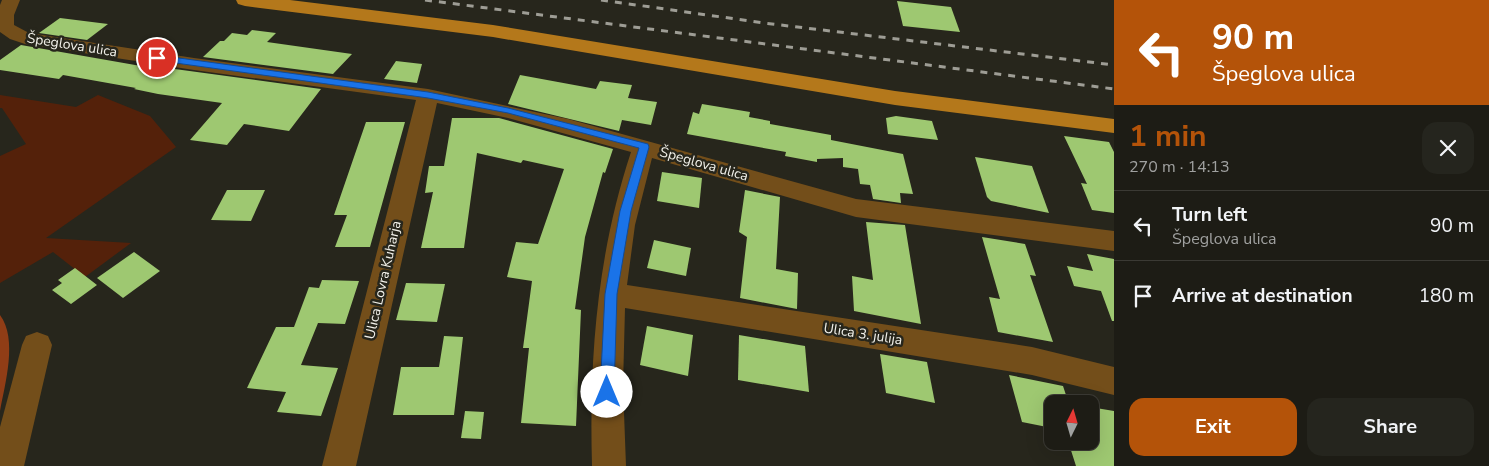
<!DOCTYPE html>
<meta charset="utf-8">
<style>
body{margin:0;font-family:"Nunito Sans",sans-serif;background:#25251e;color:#f1f3f6;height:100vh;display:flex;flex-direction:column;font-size:19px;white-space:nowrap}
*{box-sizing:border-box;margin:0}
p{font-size:16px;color:#a0a1a0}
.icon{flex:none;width:28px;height:28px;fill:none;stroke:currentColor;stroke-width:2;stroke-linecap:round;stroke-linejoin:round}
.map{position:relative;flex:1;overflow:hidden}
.side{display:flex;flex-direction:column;background:#1d1c15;width:375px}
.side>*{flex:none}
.top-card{background:#b45309;color:#fff;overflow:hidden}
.needle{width:32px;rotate:5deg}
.buttons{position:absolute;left:1044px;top:395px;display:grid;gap:10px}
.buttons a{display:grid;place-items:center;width:55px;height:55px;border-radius:10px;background:#1d1c15;box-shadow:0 5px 20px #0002,0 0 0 1px #3b3a34;font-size:25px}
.pin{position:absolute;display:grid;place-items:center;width:42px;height:42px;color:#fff;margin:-21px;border:2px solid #fff;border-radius:50%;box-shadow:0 1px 5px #0007}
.me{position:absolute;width:55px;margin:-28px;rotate:0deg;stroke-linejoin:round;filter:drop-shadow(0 0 4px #0008)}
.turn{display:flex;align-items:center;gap:18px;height:105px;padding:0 15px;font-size:22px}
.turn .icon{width:65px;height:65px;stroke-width:2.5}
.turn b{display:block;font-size:35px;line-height:42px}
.round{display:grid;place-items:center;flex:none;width:52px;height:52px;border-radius:15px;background:#25251e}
.head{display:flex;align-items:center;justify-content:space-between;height:85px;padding:0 15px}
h1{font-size:30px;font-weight:700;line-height:38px;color:#b45309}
.button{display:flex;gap:10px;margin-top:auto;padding:10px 15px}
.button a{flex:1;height:58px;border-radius:15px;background:#b45309;color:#fff;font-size:20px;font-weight:700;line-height:58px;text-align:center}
.button a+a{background:#25251e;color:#f1f3f6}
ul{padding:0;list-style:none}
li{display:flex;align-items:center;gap:15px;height:70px;padding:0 15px;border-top:1px solid #3b3a34}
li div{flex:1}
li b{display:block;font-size:19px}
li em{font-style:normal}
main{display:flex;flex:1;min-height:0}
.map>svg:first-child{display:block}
.green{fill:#54210a}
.forest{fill:#903d16}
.building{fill:#9ec871}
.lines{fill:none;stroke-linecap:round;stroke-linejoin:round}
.minor{fill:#734e1a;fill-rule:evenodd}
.major{fill:#b4781b;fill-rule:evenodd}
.rail{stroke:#9e9d95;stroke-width:3;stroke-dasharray:7 7;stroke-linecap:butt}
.route{fill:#1a73e8;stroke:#114b97}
.labels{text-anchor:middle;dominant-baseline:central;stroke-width:5;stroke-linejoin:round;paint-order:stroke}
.street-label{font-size:14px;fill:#f2f1ea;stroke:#27261c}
</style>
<main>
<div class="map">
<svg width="1114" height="466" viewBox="0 0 1114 466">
<rect width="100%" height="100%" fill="#27261c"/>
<path class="green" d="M0,95L76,107L98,95L150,116L176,147L46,238L131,243L85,277L53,252L0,283V156L26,144L2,108H0Z"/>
<path class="forest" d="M0,315C18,339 5,384 0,411Z"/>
<g class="building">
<path d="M897,1L951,7L960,32L903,26Z"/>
<path d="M60,18L108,24L87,40L39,33Z"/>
<path d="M252,30L276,33L267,42L352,54L333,74L203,57L220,41H224L232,33L247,35Z"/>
<path d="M21,45L158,69L160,67L321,89L289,131L244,124L227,145L190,140L222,103L158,94L134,89L136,88L63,75L59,79L0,70V60Z"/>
<path d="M396,61L422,64L417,83L384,79Z"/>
<path d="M520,75L596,89L600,81L632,85L628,98L657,102L651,125L622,120L619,131L508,104Z"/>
<path d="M702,104L750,112L749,117L770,121V124L831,135V140L903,154L913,194L900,193L901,203L873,199L870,185L860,184L858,169L843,167V158L817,159V162L785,156L786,152L687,134L693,112L699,114Z"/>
<path d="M896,116L932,121L938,140L888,134L886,118Z"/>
<path d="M452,118H499L613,149L605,173L603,172L585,237L575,309L581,310L576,426L521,423L529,348H523L532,281L507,277L516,242L538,244L564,169L523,160L521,163L477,153L464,248H421L433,192L425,193L429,166H444Z"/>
<path d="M366,122H405L370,247H335L347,215H334Z"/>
<path d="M1064,136L1109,142L1114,152V213L1092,210L1081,183L1087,184Z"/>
<path d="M975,157L1032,166L1049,213L991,201L987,197Z"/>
<path d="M662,172L702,178L699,208L657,201Z"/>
<path d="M227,190H265L251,221L211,220Z"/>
<path d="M745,190L780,197L776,269L798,273L797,309L740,298L747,237L739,232Z"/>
<path d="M866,222L905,225L921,324L854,311L852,276L873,280Z"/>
<path d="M982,237L1025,244L1036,276L1030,275L1053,342L998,332L989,297L1000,299Z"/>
<path d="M654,240L691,248L686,276L647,268Z"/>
<path d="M134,252L160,271L123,298L97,278Z"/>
<path d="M1087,254L1114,259V321H1112L1101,291L1074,286L1067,266L1093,271Z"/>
<path d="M75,268L97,285L71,304L52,290L62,283L58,280Z"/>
<path d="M322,280L359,281L345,324L318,323L301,365L338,368L321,416L277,412L286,392L247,388L276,327H294L309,287L319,288Z"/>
<path d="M406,283L445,284L437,322L396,320Z"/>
<path d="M647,326L693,335L688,376L640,365Z"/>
<path d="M739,335L805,346L809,392L738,380Z"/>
<path d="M444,336L463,337L454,415H393L401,367H439Z"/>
<path d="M880,354L927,362L935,403L886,393Z"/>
<path d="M1009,375L1063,386L1069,404H1052V428L1022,422Z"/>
<path d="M1090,407L1114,411V466H1076L1068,441H1100Z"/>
<path d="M465,411L484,412L481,439L461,438Z"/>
</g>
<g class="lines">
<g class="minor">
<path d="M2,0H20L14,15V25L29,33L194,58L428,89L568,119L856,199L1114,231V251L856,217L652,158L635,225L627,285L1032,347L1114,367V395L1032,375L625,308L623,386L626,466H592C589,358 597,255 631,152L508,118L437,103L356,466H322L416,100L194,70L25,44L10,39L0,32V5Z"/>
<path d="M37,332L48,336L52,345L24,466H0V427L22,345L26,336Z"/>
</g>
<path class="major" d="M236,0H290L493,25L895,91L1114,119V133L895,105L493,37L245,6L238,4Z"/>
<g class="rail">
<path d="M425,0L1114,89"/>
<path d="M601,0L764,23L1114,65"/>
</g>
</g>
<path class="route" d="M157,55L428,92L508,108L648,144L649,147L631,211L617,294L614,392L612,397L607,398L602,397L600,392L605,294L620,211L639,148L508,113L428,98L154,60V56Z"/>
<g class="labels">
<g class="street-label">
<text transform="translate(72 45) rotate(9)">Špeglova ulica</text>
<text transform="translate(704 164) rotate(16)">Špeglova ulica</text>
<text transform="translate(383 280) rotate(-77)">Ulica Lovra Kuharja</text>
<text transform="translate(863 334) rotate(9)">Ulica 3. julija</text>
</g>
</g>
</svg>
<div class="buttons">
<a><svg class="needle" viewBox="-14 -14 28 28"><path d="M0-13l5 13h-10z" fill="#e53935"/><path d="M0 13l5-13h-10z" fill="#a0a1a0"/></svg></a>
</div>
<div class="pin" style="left:157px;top:58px;background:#d93025"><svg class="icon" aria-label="arrive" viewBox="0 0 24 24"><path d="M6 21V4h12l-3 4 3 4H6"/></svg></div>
<svg class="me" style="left:607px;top:392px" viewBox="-20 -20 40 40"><circle r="19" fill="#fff"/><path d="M0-13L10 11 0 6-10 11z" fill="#1a73e8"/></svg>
</div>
<section class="side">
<div class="top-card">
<div class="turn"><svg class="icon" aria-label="left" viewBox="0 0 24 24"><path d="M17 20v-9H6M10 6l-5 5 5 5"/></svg><div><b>90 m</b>Špeglova ulica</div></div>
</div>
<div class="head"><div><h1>1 min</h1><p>270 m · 14:13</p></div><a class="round"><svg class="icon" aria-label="close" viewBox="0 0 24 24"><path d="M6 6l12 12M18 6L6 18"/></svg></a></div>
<ul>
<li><svg class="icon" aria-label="left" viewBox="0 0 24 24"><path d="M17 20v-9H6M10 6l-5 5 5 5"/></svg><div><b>Turn left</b><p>Špeglova ulica</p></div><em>90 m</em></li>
<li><svg class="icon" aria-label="arrive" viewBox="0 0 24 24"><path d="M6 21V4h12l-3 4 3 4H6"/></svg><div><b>Arrive at destination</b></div><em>180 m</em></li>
</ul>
<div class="button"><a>Exit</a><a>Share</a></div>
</section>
</main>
